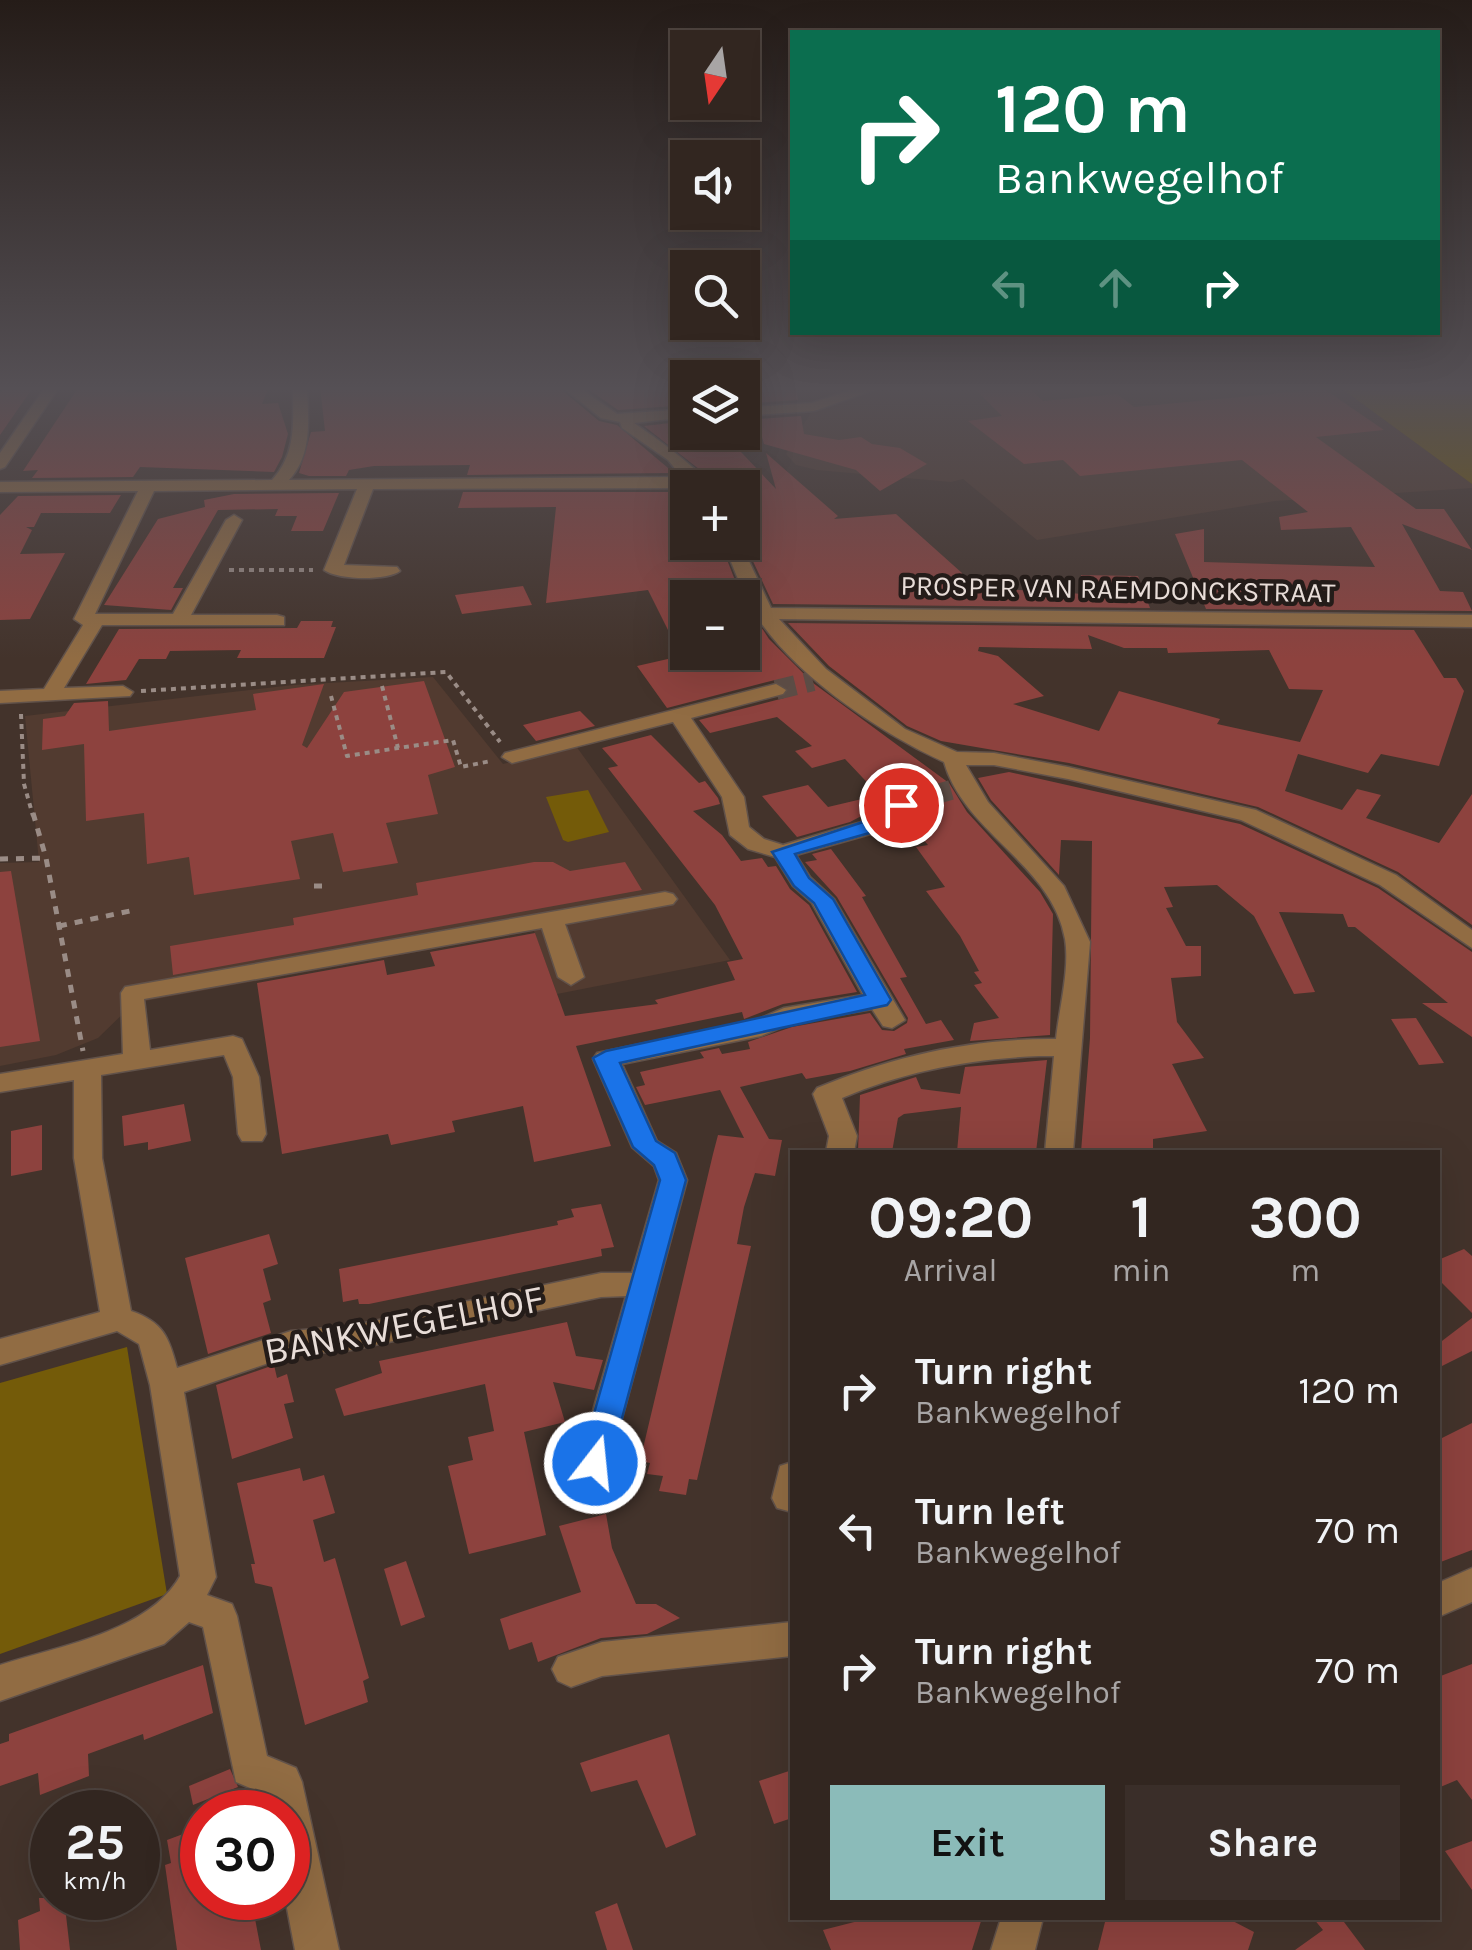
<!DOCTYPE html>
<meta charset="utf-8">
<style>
body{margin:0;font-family:Karla,sans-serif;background:#3a2e29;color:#f1f3f6;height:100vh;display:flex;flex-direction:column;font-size:38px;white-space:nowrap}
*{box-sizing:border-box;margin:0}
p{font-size:32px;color:#a8a5a5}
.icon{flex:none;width:55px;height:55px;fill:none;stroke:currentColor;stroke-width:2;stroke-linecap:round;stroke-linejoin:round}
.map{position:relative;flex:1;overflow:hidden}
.sheet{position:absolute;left:790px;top:1150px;width:650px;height:770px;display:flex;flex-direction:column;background:#322620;border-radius:0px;box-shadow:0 10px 40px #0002,0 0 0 2px #4d433e}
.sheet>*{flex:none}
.guide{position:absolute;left:790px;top:30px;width:650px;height:305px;border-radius:0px;box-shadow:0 10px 40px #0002,0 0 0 2px #4d433e;background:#0b6e4f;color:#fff;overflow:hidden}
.needle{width:65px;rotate:193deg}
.fabs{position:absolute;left:670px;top:30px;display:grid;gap:20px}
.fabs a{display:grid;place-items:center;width:90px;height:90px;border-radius:0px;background:#322620;box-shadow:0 10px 40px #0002,0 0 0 2px #4d433e;font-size:50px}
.speed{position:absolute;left:30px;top:1790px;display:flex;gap:20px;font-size:50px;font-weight:700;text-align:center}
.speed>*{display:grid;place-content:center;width:130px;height:130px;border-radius:50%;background:#322620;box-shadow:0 10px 40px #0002,0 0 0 2px #4d433e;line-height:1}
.speed small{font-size:25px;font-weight:400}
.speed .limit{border:15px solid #d22;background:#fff;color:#111}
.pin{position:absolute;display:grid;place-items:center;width:85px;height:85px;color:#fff;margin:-42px;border:5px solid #fff;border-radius:50%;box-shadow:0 2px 10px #0007}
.me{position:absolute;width:110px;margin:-55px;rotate:16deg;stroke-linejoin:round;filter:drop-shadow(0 0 8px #0008)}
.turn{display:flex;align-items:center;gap:35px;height:210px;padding:0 40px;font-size:45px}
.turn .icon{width:130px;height:130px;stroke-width:2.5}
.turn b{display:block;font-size:70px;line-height:85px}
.lanes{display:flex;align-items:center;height:95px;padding:0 40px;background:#0003;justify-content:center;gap:50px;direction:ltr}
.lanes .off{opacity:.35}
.eta{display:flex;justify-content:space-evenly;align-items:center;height:170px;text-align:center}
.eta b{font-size:60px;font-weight:700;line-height:70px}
.action{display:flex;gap:20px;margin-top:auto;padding:20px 40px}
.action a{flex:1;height:115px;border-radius:0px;background:#8bbbb9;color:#111;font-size:40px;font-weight:700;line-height:115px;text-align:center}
.action a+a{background:#3a2e29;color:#f1f3f6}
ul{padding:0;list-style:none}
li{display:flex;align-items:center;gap:30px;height:140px;padding:0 40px}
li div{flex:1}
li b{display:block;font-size:38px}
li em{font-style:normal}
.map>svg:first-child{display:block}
.built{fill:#523b30}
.green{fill:#745b09}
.building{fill:#8d423e;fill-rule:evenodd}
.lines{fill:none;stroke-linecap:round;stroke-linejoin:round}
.minor-tunnel{stroke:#5c4c45;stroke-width:20;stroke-dasharray:20 10;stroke-linecap:butt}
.minor-casing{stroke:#61524a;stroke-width:3}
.path-far1{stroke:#9a8c86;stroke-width:4;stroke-dasharray:5 5;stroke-linecap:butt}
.path{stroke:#9a8c86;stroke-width:5;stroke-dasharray:8 8;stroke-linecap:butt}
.minor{fill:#916c43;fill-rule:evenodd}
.route{fill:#1a73e8;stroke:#114b97;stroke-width:2.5}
.labels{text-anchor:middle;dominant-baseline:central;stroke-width:9;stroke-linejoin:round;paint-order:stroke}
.far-street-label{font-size:28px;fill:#e8ddd8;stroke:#241c19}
.near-street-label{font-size:38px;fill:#e8ddd8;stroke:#241c19}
</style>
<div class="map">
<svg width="1472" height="1950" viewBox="0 0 1472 1950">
<rect width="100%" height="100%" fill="#43332b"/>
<g class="built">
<path d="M889,386H1338L1472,484V488L1275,501L1037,540L963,479L951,482L817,470L796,465L786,454L810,414Z"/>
<path d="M433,677L503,764L576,746L730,960L557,994L534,931L134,1003L98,1038L56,1055L0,1066V863L39,862L25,716L293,685Z"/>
</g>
<g class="green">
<path d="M1338,386H1472V484Z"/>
<path d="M588,790L609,832L568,842L563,840L546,797Z"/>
<path d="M127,1347L167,1594L0,1654V1383Z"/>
</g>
<g class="building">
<path d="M5,386H34L0,435V393Z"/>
<path d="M129,386L125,392L268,389L262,404L278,403L288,434L282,457L274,472L140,467L133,477L32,478L38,470L23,471L78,388Z"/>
<path d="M320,386H557L599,421L617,425L674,473L467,475L470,465L374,466L349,470L346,476H309L299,473L311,432L325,431Z"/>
<path d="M584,386H677L688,397V405L618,410Z"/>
<path d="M972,386H1027L1043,401L1117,394L1134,407L1324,389L1384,430L1316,437L1416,509H1444L1472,550L1402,524L1440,591L1463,592L1472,611L1206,609L1175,534L1204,529V562L1375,567L1351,527L1281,530L1279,517L1308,512L1242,460L1080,476L1063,460L1024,464L968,421L1002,416Z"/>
<path d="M796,388L798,400L753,403L748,389Z"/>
<path d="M801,416L804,434L839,440L861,437L872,444L900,448L927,464L880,491L856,470L764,444L757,419Z"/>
<path d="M688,421V432L723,433L776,489L766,453L838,516L834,519L896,514L962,573L963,580H984L987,588L1084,594L1081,575L1138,576L1150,608L773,604L744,542H752L742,525V488H713L714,481L704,473L644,426Z"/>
<path d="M463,492H688V542H720L742,598H688V652H742V598L769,639L813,683L949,783L967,812L1040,892L1053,914L1050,1035L970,1041L974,1023L999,1018L974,985L982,983L974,972L979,971L960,936L926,891L945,887L916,847L928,845L905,818L922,805V799L907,792L850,822L797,837L762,796L808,785L828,807L879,795L845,759L812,768L795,751L812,746L777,717L710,733L699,720L784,698L788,687L775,680L667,708L637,666L681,656L648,590L546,603L556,507L458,508Z"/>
<path d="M339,493L323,531H291L297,516H275L278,509L218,510L173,588H183L171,610L104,605L158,519L205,507L204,500L234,494Z"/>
<path d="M121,495L110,513H41L34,527H26L32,530L20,554L65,553L30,619L0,620V515L18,496Z"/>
<path d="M523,586L532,605L462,614L455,595Z"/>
<path d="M301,621H333L331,627H336L324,658H237L241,650L170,651L166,659H139L126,680L86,684L119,629L297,628Z"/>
<path d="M788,623L1414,630L1444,678H1456L1464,691L1439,766L1381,754L1368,773L1298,754L1285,791L1342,810L1357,789L1381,795L1366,818L1439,843L1472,794V925L1398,872L1258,807L1069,763L941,741L907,726L829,666ZM1088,635L1124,648H1167L1168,653L1269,650L1289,689L1323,690L1300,742L1217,724L1220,719L1119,691L1099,731L1013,704L1044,696L998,656L978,651L979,647L1092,649Z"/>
<path d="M424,681L455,767L428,775L438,814L386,823L398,863L343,872L333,833L291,841L300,879L194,895L189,857L147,864L144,813L86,821L84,744L42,750L43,719L65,716L74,703L108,701L109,731L256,710L253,694L324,684L302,745L307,748L344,692Z"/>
<path d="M580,711L595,726L536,741L523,725Z"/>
<path d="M651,735L699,783L705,781L718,798L720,804L693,811L722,835L741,861L762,858L768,867L776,866L790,889L809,905L857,992L783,1004L744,1019L742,1012L576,1046L611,1146L534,1162L523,1106L452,1121L455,1132L391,1145L388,1134L282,1154L257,983L384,960L387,975L435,966L430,952L535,933L565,1016L658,1004L655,1000L735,980L727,962L743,959L715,905L608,768L618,766L602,748Z"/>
<path d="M1009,772L1240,824L1378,888L1472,952V1037L1422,1003H1448L1355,927H1348L1343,914L1279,912L1315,992L1294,994L1254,916L1217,885L1164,887L1173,907L1166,908L1186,946H1201V976L1171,978L1177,1022L1204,1058L1172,1064L1207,1131L1153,1139V1152H1081L1090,1038L1092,841L1061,840L1059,875L991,800L978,778Z"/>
<path d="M831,849L866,896L862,897L907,977L900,978L926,1024L941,1020L954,1040L904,1049L906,1054L850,1071L806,1079L802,1073L740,1087L769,1139L782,1140L775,1176L755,1173L744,1207L737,1244L751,1246L697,1480L689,1479L686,1495L659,1491L663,1476L647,1474L650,1463L640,1461L713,1154L718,1135L744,1138L720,1090L645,1105L636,1087L645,1085L640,1072L704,1058L700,1052L719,1048L722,1054L750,1049L748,1042L792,1027L870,1013L882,1030L894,1031L907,1023L908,1018L837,897L805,862L817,860L812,854Z"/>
<path d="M534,862H553L570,871L625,862L642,890L173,975L170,946L294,925L293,918L418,895L416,883Z"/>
<path d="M11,871L40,1041L0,1047V872Z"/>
<path d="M1416,1018L1444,1063L1419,1065L1391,1019Z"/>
<path d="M1047,1060L1036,1152H957L961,1107L904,1114L898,1118L892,1152H858L860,1095L916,1077L921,1089L960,1094L965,1067Z"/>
<path d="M184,1104L191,1141L148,1150V1142L124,1146L122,1116Z"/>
<path d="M42,1125V1170L11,1176V1131Z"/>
<path d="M601,1204L614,1247L601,1249L602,1256L369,1304H359L358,1299L343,1302L339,1269L558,1225L557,1221L574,1217L571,1209Z"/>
<path d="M269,1234L278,1264L263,1269L271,1300L263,1303L271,1333L208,1354L185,1258Z"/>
<path d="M1464,1249L1472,1256V1313L1438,1279V1260Z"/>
<path d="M1472,1318V1351L1438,1368V1344Z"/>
<path d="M567,1322L576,1356L603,1360L594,1390L553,1382L565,1422L524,1432L546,1535L469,1554L448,1466L473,1460L468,1437L494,1431L485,1384L344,1416L335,1389L382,1373L379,1361Z"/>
<path d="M274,1365L277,1378L287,1374L294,1402L284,1404L293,1438L232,1459L216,1385Z"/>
<path d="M1472,1423V1550L1438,1563V1440Z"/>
<path d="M300,1468L303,1481L324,1475L335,1513L313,1520L324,1562L335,1558L369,1678L363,1681L368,1702L305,1725L272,1587L255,1583L251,1564H255L237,1483Z"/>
<path d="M606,1514L612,1548L636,1604H656L680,1618L647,1634L601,1638L538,1662L532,1642L509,1650L500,1619L581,1592L559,1526Z"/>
<path d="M406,1561L425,1617L401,1626L384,1569Z"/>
<path d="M1472,1664V1800L1457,1780L1438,1788V1677Z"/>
<path d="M203,1665L213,1713L144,1740L143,1734L88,1754L89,1776L40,1795L38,1773L0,1786V1744L9,1741V1734Z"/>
<path d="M669,1734L696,1835L666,1848L637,1780L591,1792L580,1763Z"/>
<path d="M230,1769L238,1787L193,1805L189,1786Z"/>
<path d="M792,1770V1818L774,1824L759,1781Z"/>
<path d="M202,1827V1898H251L261,1950H177L165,1865L171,1863L167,1840Z"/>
<path d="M1472,1841V1890L1445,1851Z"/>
<path d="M39,1898H64L70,1950H20L18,1920L40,1911Z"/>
<path d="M617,1903L633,1950H607L595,1912Z"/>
<path d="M870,1918H982L972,1950H831L823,1930Z"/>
<path d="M1106,1918H1227L1254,1932L1248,1950H1098Z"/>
<path d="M1313,1918H1341L1365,1950H1295L1323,1930Z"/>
</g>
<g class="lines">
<g class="minor-tunnel">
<path d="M776,690L813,681"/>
<path d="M909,802L951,790"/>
</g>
<defs>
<g id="minor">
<path d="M46,386H60L5,467L0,469V453Z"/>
<path d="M293,386H307C308,419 313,454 289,480L682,477L668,460L622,428L620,422L601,418L561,386H577L617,414L688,409V417L634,423C662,442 687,461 711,484L708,488L373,489L344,565L397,567L400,571C386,581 338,580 324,570L357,489L154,491L95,614H173L226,520L234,515L242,520L191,615H277L284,617V625H102L64,688L123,686L133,692L130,696L0,703V691L44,689L83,625L74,619L138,491L0,492V482L272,480C297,453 293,421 293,386Z"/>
<path d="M864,386H885L814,411L742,416V408L812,403Z"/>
<path d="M723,542H740L771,608L1472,615V627L779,619L826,669L905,729L957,752L994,753L1068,767L1256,810L1396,875L1472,930V948L1380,885L1241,820L1068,779L994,765H966L988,802L1064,886L1090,942L1073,1152H1045L1054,1056H1039C971,1059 905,1071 842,1098L857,1136L854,1152H826L829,1136L813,1094L817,1088C893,1056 974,1038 1056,1039C1059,1009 1070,969 1065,939C1052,864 964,833 944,762C879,732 795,676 755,614C742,592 733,566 723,542Z"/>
<path d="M776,684L786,690L783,694L691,718L744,797L749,827L764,839L783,845L865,821L909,795L920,802L881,831L796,855L810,877L834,899L905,1020L892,1028L883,1026L872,1009L791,1023L761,1036L622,1064L657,1141L676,1153L687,1180L607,1473L595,1477L583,1473L578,1463L626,1296L601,1297L351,1350L292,1355L184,1392L216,1577L207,1595L232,1604L237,1616L267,1756L296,1768L302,1782L339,1950H295L285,1898L288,1812H268L264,1794L236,1782L203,1627L189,1622L164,1644L0,1701V1665C58,1646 149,1632 180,1576L150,1385L139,1344L117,1331L0,1365V1339L100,1312L74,1158V1080L0,1092V1074L123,1054L121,993L125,987L665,892L673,894L677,899L673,904L565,924L584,977L571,985L558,977L542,928L144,999L150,1050L233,1036L242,1039L259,1077L266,1134L262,1141H242L238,1134L233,1077L224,1055L101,1075L102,1158L131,1311C163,1322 169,1337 177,1368L291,1331L351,1326L601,1273H632L659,1180L654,1166L632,1147L593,1059L597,1053L754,1021L784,1008L863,995L812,903L793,886L775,857L748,849L730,835L722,797L673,722L512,763L502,757L505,753Z"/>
<path d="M792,1462V1512L777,1508L772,1498L780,1466Z"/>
<path d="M1472,1568V1602L1438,1617V1583Z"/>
<path d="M792,1622V1656L602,1676L571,1687L558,1681L552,1669L558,1657L602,1642Z"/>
<path d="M1001,1918H1043L1035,1950H991Z"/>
</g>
</defs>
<use href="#minor" class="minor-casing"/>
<g class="path-far1">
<path d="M229,570H313"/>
<path d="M382,686L398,748L453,740L461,767L491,761"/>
<path d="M141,691L446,672L500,742"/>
<path d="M331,696L347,756L398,748"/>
<path d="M21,714L24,784L33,816"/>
</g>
<g class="path">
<path d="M33,813L46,858L83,1051"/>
<path d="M0,859L46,858"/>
<path d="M314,886H324"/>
<path d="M59,926L130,911"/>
</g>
<use href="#minor" class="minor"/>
</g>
<linearGradient id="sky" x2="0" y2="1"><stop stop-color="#251c18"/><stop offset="0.59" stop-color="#555055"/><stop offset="1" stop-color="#555055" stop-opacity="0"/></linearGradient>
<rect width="1472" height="659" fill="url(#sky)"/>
<path class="route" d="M894,801L911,805L880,830L795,854L809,878L833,899L891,1000L887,1005L620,1063L656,1141L675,1153L686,1180L610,1463L606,1472L595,1476L584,1472L580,1463L660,1180L654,1165L633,1147L593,1058L606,1051L865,995L814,903L794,886L772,852L866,821Z"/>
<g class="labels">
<g class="far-street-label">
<text transform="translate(1118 589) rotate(1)">PROSPER VAN RAEMDONCKSTRAAT</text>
</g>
<g class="near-street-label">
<text transform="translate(404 1325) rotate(-11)">BANKWEGELHOF</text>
</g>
</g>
</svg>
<div class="fabs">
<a><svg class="needle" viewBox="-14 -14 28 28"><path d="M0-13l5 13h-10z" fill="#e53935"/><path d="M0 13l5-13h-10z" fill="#a8a5a5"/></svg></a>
<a><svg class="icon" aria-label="sound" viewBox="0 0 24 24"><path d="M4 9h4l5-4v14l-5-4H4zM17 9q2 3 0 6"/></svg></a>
<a><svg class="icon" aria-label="search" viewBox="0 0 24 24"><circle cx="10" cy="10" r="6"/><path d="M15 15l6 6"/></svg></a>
<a><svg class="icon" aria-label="layers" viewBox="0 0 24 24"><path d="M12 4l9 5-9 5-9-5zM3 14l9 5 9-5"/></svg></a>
<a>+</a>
<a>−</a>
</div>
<div class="speed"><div>25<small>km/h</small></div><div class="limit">30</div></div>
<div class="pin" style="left:901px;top:805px;background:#d93025"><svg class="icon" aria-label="arrive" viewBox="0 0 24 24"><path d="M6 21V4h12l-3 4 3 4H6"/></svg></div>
<svg class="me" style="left:595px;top:1463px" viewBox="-20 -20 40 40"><circle r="17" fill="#1a73e8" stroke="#fff" stroke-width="3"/><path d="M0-11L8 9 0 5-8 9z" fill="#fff"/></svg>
<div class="guide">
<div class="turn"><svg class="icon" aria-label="right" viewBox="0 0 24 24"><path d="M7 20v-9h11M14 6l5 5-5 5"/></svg><div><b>120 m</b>Bankwegelhof</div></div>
<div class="lanes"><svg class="icon off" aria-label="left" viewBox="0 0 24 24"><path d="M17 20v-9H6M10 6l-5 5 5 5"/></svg><svg class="icon off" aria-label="ahead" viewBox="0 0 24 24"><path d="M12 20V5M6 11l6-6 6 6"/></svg><svg class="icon" aria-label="right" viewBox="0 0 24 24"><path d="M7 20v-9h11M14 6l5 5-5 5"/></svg></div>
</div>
<section class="sheet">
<div class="eta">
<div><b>09:20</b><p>Arrival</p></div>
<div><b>1</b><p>min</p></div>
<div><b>300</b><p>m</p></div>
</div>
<ul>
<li><svg class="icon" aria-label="right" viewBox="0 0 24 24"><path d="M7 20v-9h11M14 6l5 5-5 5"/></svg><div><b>Turn right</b><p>Bankwegelhof</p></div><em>120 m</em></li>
<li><svg class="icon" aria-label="left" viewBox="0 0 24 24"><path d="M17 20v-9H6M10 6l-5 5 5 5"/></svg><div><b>Turn left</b><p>Bankwegelhof</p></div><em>70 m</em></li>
<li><svg class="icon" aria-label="right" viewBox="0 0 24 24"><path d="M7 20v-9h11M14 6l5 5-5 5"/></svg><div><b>Turn right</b><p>Bankwegelhof</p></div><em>70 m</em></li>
</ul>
<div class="action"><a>Exit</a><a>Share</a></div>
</section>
</div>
